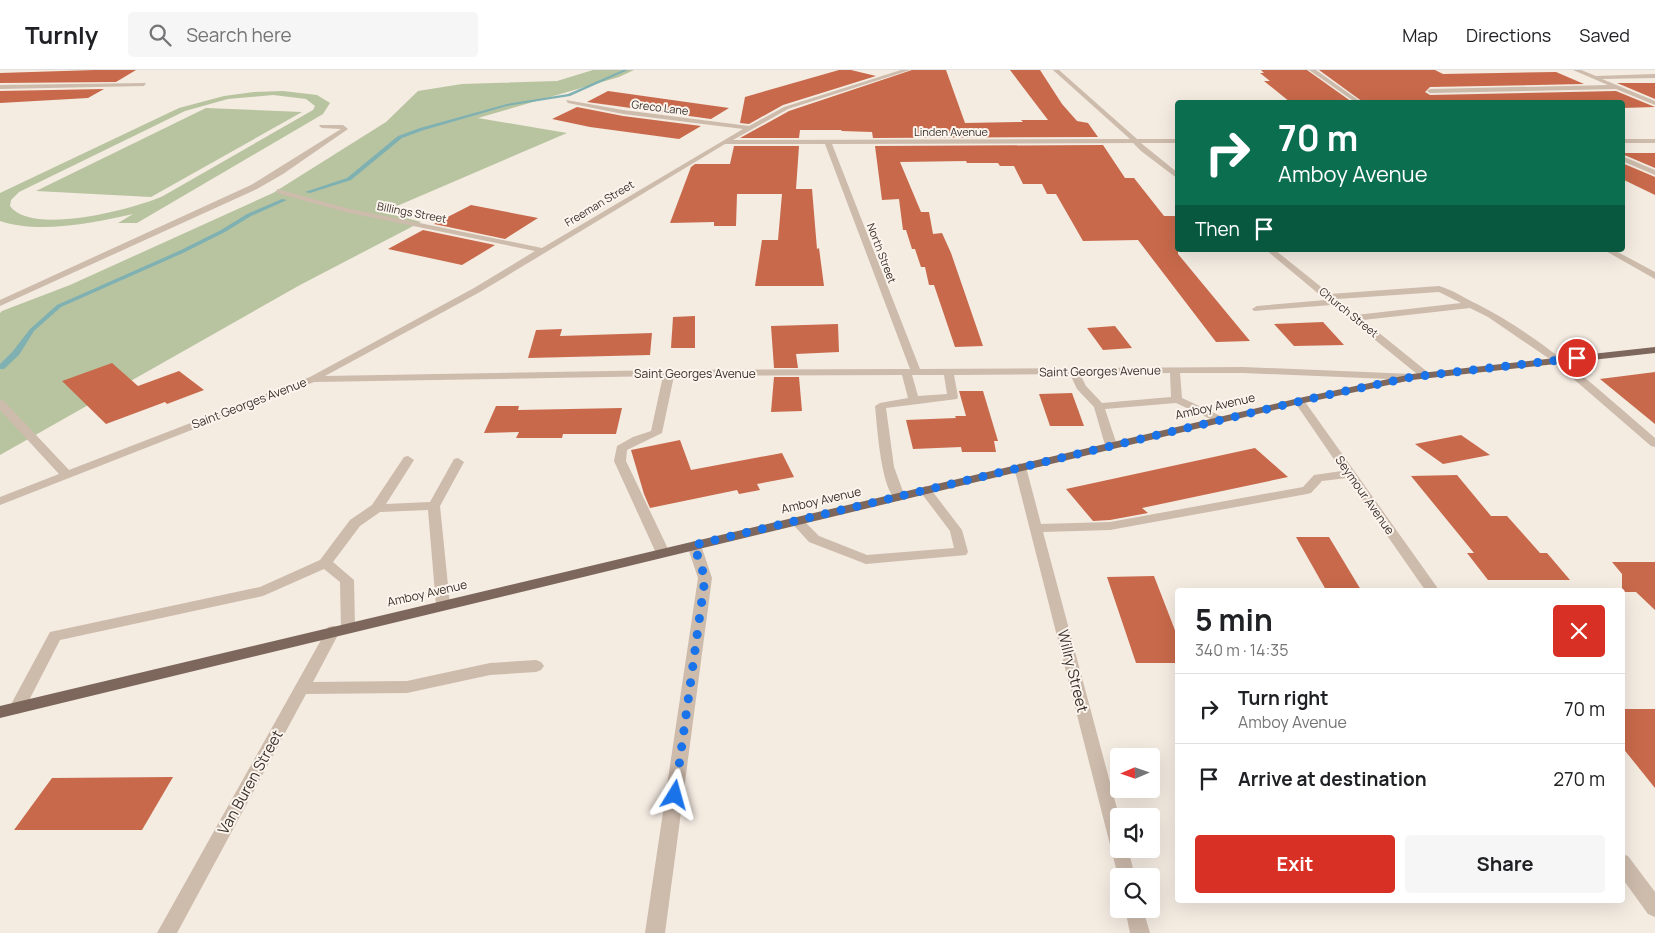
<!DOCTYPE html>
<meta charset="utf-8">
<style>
body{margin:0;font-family:Manrope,sans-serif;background:#f6f6f6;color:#202124;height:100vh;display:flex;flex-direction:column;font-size:19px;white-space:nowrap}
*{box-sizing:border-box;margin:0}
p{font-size:16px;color:#757577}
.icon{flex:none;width:28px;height:28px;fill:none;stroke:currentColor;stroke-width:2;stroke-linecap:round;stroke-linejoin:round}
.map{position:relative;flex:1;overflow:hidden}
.drawer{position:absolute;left:1175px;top:518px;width:450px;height:315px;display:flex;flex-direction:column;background:#fff;border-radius:5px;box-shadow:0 5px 20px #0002}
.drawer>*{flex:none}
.top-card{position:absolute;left:1175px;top:30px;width:450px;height:152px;border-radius:5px;box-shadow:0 5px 20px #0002;background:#0b6e4f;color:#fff;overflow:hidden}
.needle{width:32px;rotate:268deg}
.buttons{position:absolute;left:1110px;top:678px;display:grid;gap:10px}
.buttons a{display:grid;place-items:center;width:50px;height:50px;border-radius:5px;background:#fff;box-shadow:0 5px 20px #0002;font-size:25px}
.pin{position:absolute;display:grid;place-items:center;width:42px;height:42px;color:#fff;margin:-21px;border:2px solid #fff;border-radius:50%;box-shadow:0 1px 5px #0007}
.me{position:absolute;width:55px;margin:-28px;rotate:8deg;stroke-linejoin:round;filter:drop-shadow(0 0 4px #0008)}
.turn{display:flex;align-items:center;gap:18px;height:105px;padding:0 20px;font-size:22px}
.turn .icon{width:65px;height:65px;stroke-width:2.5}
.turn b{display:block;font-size:35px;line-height:42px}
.then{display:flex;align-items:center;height:48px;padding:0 20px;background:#0003;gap:10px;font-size:19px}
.round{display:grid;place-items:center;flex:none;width:52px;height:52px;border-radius:5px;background:#f6f6f6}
.headline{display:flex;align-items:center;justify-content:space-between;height:85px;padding:0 20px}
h1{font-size:30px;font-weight:700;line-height:38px}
.cta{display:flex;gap:10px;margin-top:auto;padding:10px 20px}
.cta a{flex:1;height:58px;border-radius:5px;background:#d93025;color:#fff;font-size:20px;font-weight:700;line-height:58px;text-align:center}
.cta a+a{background:#f6f6f6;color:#202124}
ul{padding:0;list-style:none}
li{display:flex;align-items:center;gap:15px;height:70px;padding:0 20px;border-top:1px solid #e0e0e0}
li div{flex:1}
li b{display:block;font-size:19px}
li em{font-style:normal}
header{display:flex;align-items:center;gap:30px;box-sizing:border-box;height:70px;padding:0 25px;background:#fff;border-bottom:1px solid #e0e0e0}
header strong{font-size:24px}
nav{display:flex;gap:28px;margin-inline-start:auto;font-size:18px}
.search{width:350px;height:45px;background:#f6f6f6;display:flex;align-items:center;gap:12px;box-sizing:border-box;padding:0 18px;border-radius:5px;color:#757577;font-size:19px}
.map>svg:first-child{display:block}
.green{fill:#b8c4a0;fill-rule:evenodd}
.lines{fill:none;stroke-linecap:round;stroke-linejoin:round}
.stream{fill:#7fb0b2;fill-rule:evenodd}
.building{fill:#c8694b}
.minor{fill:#cdbbac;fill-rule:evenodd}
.major{fill:#7d675c;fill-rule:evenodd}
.route{stroke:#1a73e8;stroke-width:9;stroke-dasharray:0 16.2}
.labels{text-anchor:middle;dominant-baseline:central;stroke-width:4;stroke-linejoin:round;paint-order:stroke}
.far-street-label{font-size:11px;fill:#3b302b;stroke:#fbf5ee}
.street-label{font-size:12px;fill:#3b302b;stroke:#fbf5ee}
.near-street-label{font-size:15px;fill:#3b302b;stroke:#fbf5ee}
</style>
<header>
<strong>Turnly</strong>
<div class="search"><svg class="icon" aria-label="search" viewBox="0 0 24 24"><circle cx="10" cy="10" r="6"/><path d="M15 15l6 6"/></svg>Search here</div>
<nav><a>Map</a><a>Directions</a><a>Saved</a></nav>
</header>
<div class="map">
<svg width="1655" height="863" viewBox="0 0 1655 863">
<rect width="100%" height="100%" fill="#f4ebe1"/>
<g class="green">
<path d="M593,0H634L619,7L478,48L567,63L383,142L421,152L300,215L0,385V243L2,241L70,215L273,123L386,52L418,21L462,14L557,11Z"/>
<path d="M283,21L317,25L330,33L323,44L137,153H118L133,144C94,153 38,164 0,151V123L179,38L224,26L254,22ZM273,25L306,29L315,36L313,40L163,126C135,139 31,166 10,136L11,130L19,122L185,41L228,29Z"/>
<path d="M206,38L302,42L151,127L36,121Z"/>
</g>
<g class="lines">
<g class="stream">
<path d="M623,0H628L570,26L507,36L424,60L402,68L351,110L310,123L305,122L347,108L398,66L420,58L507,34L568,24Z"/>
<path d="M282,129L287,130L251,146L225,162L183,183L61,237L34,261L19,285L4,299H0V294L13,281L30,259L57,235L179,181L221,160L247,144Z"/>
</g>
</g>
<g class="building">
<path d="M95,0H136L116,12L0,13V3Z"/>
<path d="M839,0H851L876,6L783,35L749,54L740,53L745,27Z"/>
<path d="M912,0H946L965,53L1023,52L1021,50H1048L1010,0H1040L1062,34L1077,51L1088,53L1098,67L873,68L872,62L842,61L841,60H800L799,68H740L789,41Z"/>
<path d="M1261,0H1307L1352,32H1290L1264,11H1270L1260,3H1264Z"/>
<path d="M1319,0H1435L1443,4L1556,2L1584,14L1430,17L1425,22L1430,25L1616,21L1655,37L1622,38V32H1363Z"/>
<path d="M1617,13H1655V29Z"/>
<path d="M104,19L88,28L0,33V21Z"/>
<path d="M608,21L729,38L711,49L587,32Z"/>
<path d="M577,37L623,46L701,56L679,69L590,57L552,49Z"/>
<path d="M1103,75L1125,108H1134L1164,146H1178V184L1250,271L1216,272L1138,170L1083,171L1056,124H1047L1042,114H1023L1014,96H1000L998,93H967L966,91L900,92L921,142H929L933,164L942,163L951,183L983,276L955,277L934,215H929L925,197H921L915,179H912L906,160H903L899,129L882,130L875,76Z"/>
<path d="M734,76H799L796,119H812L817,179L819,178L824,216H755L762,170H778L782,124H737L736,156H714V152L670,153L691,97L695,94H730Z"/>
<path d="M1622,83H1655V98L1622,84Z"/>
<path d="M1622,93L1655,107V125L1622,109Z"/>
<path d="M471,135L538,148L505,169L434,154Z"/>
<path d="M423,160L495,175L462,195L388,179Z"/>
<path d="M695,246V278H671L673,247Z"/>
<path d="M1323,252L1344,275L1294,276L1274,254Z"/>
<path d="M838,254L839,282L796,284L798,298H774L771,256Z"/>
<path d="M1115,256L1132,278L1103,280L1087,258Z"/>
<path d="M562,259L560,266L652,263L650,285L528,288L536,260Z"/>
<path d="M112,293L138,316L179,301L204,320L167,334L165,332L106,354L62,311Z"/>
<path d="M1655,302V354L1600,309Z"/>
<path d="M774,307H799L802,341L771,342Z"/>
<path d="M959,321H983L998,371H994L996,382H962L961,377L913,379L906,350L956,348L955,346H966Z"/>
<path d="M1072,323L1084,356H1050L1039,324Z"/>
<path d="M496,336H519L518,340L622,338L616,364H563L562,368H516L519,362L484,363Z"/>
<path d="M1461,365L1490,385L1443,394L1415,374Z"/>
<path d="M680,370L691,400L782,383L794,407L757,414L760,420L739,424L737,420L650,438L644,424L631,380Z"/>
<path d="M1255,378L1288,407L1142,438L1148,443L1110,450L1093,451L1066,419Z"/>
<path d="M1457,405L1491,446H1507L1540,483H1547L1570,510H1488L1467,483H1474L1411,406Z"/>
<path d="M1296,467H1329L1361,520H1326Z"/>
<path d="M1612,492H1655V540L1636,522H1622V504Z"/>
<path d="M1154,506L1178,568V593H1136L1107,507Z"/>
<path d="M1622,639H1655V718L1622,677Z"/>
<path d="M173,707L142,760H14L52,708Z"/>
</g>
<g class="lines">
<g class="minor">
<path d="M901,0H910L788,39L733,70L1130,69L1053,0H1059L1137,69H1178V73H1141L1178,103V109L1141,81L1133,73L832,74L920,299L1243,297L1412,304L1417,307L1412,310L1243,303H1180L1182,328L1225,348L1227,350L1225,352H1217L1176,333L1105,339L1117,375L1111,378L1105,375L1094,337L1077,319L1070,304L954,305L958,327L957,329L886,338L894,397L905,427L899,431C881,426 877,353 875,336L880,333L908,328L902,305L674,306L662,363L627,380L626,391L670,483L668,486H658L656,483L614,391L617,376L633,367L651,361L663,306L314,312L0,435V427L59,404L0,340V330L4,331L69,400L310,307L474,218L535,181L345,142L277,123V119L346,138L542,178L743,59L623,44L568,33L566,30L623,40L749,56L784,37ZM725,74H825L910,299L669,300L325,306L480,222ZM1170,303L1171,327L1102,333L1086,316L1080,304ZM912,305H944L947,324L918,326Z"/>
<path d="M1309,0H1316L1361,32H1355Z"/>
<path d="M1573,0H1581L1596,6L1655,4V8L1602,9L1655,31V35L1616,19L1430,23L1427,21L1430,19L1608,15Z"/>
<path d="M146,13L144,16L0,19V15Z"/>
<path d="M320,55H343L348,59L283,104L257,119L0,236V230L251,115L341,59L322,58L319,56Z"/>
<rect x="1622" y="69" width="33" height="4"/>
<path d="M1622,86L1655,100V105L1622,91Z"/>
<path d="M1266,180H1275L1330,224L1439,216C1453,220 1464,228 1477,234C1544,268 1599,320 1655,368V377L1651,376L1554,292L1488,247L1470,238L1363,250L1430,304L1431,306L1426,309L1422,308L1332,235L1254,241L1252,239L1257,236L1326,230ZM1439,222L1461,233L1356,245L1337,229Z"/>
<path d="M1604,180H1614L1655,202V209Z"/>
<path d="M1299,328L1303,329L1439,520H1425L1347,408L1322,411L1311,423L1307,424L1110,460L1043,462L1119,746V779H1128L1135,806H1119V810L1014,397L1020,393L1026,397L1041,454L1110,452L1303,417L1314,405L1342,401L1294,331Z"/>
<path d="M408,386L414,390L386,434L430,432L454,389L458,388L464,392L440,436L450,535L448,538H438L436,535L428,440L380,442L360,456L333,492L354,510L355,558L353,562L348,563L343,562L341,558L340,512L324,499L263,526L60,570L23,642L17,644L11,642L9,638L50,562L260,517L320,490L350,450L372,435L404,387Z"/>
<path d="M925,416L929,417L962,460L968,482L966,485L866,494L809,472L790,451L796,447L801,448L819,466L867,485L954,478L950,461L919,420Z"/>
<path d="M694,471L701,475L712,508L665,863H645L698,508L687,475Z"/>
<path d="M333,556L338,557L340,561L313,612L407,611L490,593L536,590L541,592L544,596L541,600L536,602L490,605L407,623L306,624L177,863H157L326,561L328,557Z"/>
<path d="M1622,784L1628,786L1655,822V847L1648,844L1622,808Z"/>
<path d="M1125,839H1143L1150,863H1130Z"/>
</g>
<path class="major" d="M1655,277V283L1412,310L1299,334L0,648V636L1299,328L1412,304Z"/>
</g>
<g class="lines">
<path class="route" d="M675,725L705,508L694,475L1318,327L1412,307L1577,288"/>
</g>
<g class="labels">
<g class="far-street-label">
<text transform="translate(660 37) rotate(7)">Greco Lane</text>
<text x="951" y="61">Linden Avenue</text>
<text transform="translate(599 133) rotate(-31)">Freeman Street</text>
<text transform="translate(412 142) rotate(11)">Billings Street</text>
<text transform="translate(882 183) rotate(69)">North Street</text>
<text transform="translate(1349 242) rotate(39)">Church Street</text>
</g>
<g class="street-label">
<text transform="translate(1100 301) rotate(-1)">Saint Georges Avenue</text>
<text x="695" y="303">Saint Georges Avenue</text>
<text transform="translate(249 333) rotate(-21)">Saint Georges Avenue</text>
<text transform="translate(1215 336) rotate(-13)">Amboy Avenue</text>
<text transform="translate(1365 425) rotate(55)">Seymour Avenue</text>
<text transform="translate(821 430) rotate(-13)">Amboy Avenue</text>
<text transform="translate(427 523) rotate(-13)">Amboy Avenue</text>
</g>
<g class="near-street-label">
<text transform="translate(1073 601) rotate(76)">Willry Street</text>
<text transform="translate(250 712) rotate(-61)">Van Buren Street</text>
</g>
</g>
</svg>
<div class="buttons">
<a><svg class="needle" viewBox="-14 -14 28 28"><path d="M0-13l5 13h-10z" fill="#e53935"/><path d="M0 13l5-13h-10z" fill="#757577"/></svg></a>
<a><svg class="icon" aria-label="sound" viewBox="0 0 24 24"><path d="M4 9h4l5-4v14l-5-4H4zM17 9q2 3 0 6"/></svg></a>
<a><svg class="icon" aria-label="search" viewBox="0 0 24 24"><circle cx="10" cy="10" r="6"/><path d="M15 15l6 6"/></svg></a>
</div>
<div class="pin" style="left:1577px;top:288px;background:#d93025"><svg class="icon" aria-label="arrive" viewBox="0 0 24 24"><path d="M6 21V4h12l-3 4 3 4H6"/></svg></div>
<svg class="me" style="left:675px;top:725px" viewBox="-20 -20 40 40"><path d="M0-17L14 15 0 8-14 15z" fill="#1a73e8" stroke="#fff" stroke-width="4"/></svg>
<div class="top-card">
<div class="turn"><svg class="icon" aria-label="right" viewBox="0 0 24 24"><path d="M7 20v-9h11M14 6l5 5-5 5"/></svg><div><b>70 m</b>Amboy Avenue</div></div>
<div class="then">Then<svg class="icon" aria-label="arrive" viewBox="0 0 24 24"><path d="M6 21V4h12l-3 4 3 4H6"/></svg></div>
</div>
<section class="drawer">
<div class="headline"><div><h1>5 min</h1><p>340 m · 14:35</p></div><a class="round" style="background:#d93025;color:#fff"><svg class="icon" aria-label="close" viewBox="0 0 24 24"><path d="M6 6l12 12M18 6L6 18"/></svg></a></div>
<ul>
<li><svg class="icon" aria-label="right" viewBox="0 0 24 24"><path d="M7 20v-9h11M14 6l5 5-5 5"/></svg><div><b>Turn right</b><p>Amboy Avenue</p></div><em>70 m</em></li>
<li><svg class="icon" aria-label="arrive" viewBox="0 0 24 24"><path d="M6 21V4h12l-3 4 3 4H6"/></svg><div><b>Arrive at destination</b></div><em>270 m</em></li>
</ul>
<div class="cta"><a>Exit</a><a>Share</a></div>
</section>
</div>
